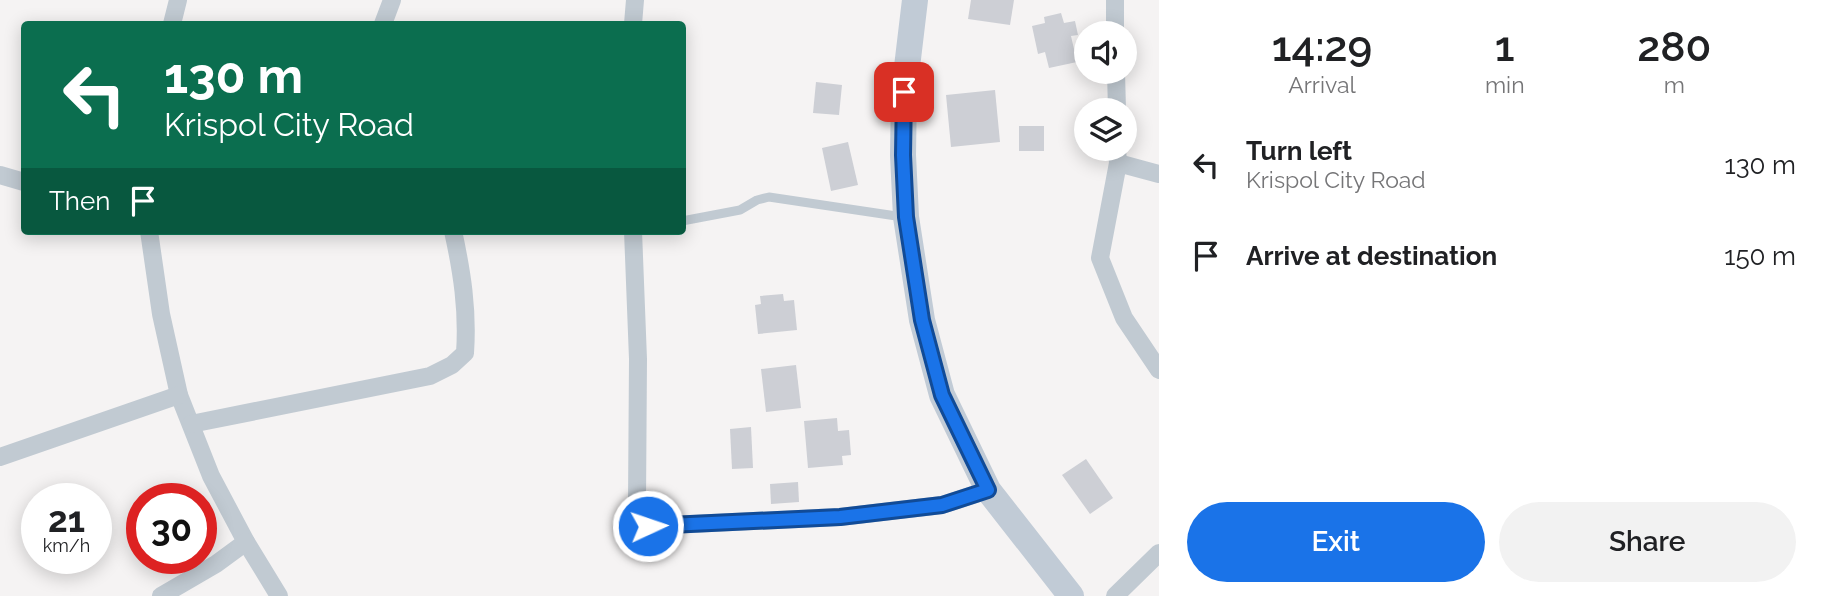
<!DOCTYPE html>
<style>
body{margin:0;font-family:Raleway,sans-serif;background:#f2f2f2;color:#202124;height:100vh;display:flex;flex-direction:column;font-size:26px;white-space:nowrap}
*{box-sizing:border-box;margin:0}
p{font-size:23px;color:#757577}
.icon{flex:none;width:38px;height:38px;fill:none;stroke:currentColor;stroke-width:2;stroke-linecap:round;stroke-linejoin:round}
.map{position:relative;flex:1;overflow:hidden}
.details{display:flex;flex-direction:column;background:#fff;width:665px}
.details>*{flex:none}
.banner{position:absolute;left:21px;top:21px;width:665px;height:214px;border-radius:7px;box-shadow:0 4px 18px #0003;background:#0b6e4f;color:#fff;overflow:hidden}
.buttons{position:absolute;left:1074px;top:21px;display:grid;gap:14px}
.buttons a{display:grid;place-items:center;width:63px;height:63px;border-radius:50%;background:#fff;box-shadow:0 4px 18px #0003;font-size:35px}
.speed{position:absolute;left:21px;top:483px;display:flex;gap:14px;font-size:35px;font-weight:700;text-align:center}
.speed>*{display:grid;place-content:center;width:91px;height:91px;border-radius:50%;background:#fff;box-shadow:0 4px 18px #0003;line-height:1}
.speed small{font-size:18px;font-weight:400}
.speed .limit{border:10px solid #d22;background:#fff;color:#111}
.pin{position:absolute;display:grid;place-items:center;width:60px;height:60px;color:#fff;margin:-30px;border-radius:14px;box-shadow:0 4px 10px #0006}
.me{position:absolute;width:77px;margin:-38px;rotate:87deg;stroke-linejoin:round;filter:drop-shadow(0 0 5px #0008)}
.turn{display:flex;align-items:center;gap:24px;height:147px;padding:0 28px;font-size:32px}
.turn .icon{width:91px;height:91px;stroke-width:2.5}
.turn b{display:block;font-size:49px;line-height:60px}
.then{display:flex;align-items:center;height:66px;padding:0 28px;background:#0003;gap:14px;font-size:26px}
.eta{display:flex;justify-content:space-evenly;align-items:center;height:119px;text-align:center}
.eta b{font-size:42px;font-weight:600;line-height:49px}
.primary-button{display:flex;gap:14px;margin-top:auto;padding:14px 28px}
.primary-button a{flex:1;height:80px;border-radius:42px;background:#1a73e8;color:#fff;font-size:28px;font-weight:600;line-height:80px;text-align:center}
.primary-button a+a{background:#f2f2f2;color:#202124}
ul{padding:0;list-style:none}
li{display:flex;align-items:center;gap:21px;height:91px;padding:0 28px}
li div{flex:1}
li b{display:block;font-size:26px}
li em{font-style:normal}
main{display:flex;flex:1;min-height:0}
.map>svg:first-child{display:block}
.building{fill:#cdcfd5}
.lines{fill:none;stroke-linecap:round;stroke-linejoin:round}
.lane{stroke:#c1cad2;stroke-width:9}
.street{stroke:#c1cad2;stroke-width:18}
.secondary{stroke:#c1cbd6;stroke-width:26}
.route-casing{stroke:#114b97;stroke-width:18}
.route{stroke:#1a73e8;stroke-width:12}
</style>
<main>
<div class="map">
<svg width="1159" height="596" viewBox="0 0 1159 596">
<rect width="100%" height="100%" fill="#f5f3f3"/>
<g class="building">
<path d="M971,0H1014L1010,25L968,19Z"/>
<path d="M1061,13L1064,23L1075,21L1078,35L1071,36L1077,62L1049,68L1045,52L1038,54L1032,26L1045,23L1044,17Z"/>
<path d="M816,82L842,85L839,115L813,113Z"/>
<path d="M995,90L1000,142L951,147L946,95Z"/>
<rect x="1019" y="126" width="25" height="25"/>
<path d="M848,142L858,185L831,191L822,148Z"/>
<path d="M783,294L784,301L794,300L797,330L758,334L755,305L761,304L760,296Z"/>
<path d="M796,365L801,408L766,412L761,369Z"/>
<path d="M837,418L838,431L849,430L851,455L842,456L843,465L808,468L804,421Z"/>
<path d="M751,427L753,468L732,469L730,429Z"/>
<path d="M1086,459L1113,498L1090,514L1062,475Z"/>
<path d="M798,482L799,502L771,504L770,484Z"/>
</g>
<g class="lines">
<path class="lane" d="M682,221L740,210L757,200L769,197L903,217"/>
<g class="street">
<path d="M1115,0V33"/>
<path d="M172,24L178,0"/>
<path d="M383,24L392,0"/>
<path d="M633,24L635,0"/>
<path d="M1116,72L1117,110"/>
<path d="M1117,149L1118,163L1100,258L1124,318L1159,370"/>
<path d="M1118,163L1159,174"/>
<path d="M0,175L24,182"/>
<path d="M149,231L161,314L179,395L211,476L246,542L279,596"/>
<path d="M633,231L638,359L637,502L640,516L648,526L840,517L942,505L988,490"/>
<path d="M191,424L430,376L452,365L465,353C468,310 462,272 453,231"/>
<path d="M0,457L179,395"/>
<path d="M161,596L216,564L246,542"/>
<path d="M1115,596L1159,553"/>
</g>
<path class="secondary" d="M915,0L904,92L903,155L906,217L922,320L942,395L988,490L1071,596"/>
</g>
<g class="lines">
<defs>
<path id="route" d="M648,526L840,517L942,505L988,490L942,395L922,320L906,217L903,155L904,92"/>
</defs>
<use href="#route" class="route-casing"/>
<use href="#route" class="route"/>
</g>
</svg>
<div class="buttons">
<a><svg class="icon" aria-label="sound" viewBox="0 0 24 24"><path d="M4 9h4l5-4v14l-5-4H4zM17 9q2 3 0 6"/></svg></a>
<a><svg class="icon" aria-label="layers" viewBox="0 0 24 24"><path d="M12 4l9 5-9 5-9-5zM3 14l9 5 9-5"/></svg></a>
</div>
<div class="speed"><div>21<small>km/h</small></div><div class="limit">30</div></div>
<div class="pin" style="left:904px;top:92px;background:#d93025"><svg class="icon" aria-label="arrive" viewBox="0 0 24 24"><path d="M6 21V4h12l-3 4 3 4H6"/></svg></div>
<svg class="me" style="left:648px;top:526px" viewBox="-20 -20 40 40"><circle r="17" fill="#1a73e8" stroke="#fff" stroke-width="3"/><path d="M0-11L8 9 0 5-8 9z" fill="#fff"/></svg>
<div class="banner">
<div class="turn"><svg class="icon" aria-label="left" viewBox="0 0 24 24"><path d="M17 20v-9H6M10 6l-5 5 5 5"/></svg><div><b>130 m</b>Krispol City Road</div></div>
<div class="then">Then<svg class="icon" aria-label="arrive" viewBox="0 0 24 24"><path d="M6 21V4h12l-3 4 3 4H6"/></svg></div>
</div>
</div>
<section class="details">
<div class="eta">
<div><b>14:29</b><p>Arrival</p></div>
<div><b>1</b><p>min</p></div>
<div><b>280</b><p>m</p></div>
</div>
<ul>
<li><svg class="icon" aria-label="left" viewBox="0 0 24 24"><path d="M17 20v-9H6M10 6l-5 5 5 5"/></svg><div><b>Turn left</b><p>Krispol City Road</p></div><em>130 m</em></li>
<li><svg class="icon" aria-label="arrive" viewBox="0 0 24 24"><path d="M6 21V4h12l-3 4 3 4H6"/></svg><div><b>Arrive at destination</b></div><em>150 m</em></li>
</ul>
<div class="primary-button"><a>Exit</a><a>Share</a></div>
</section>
</main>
